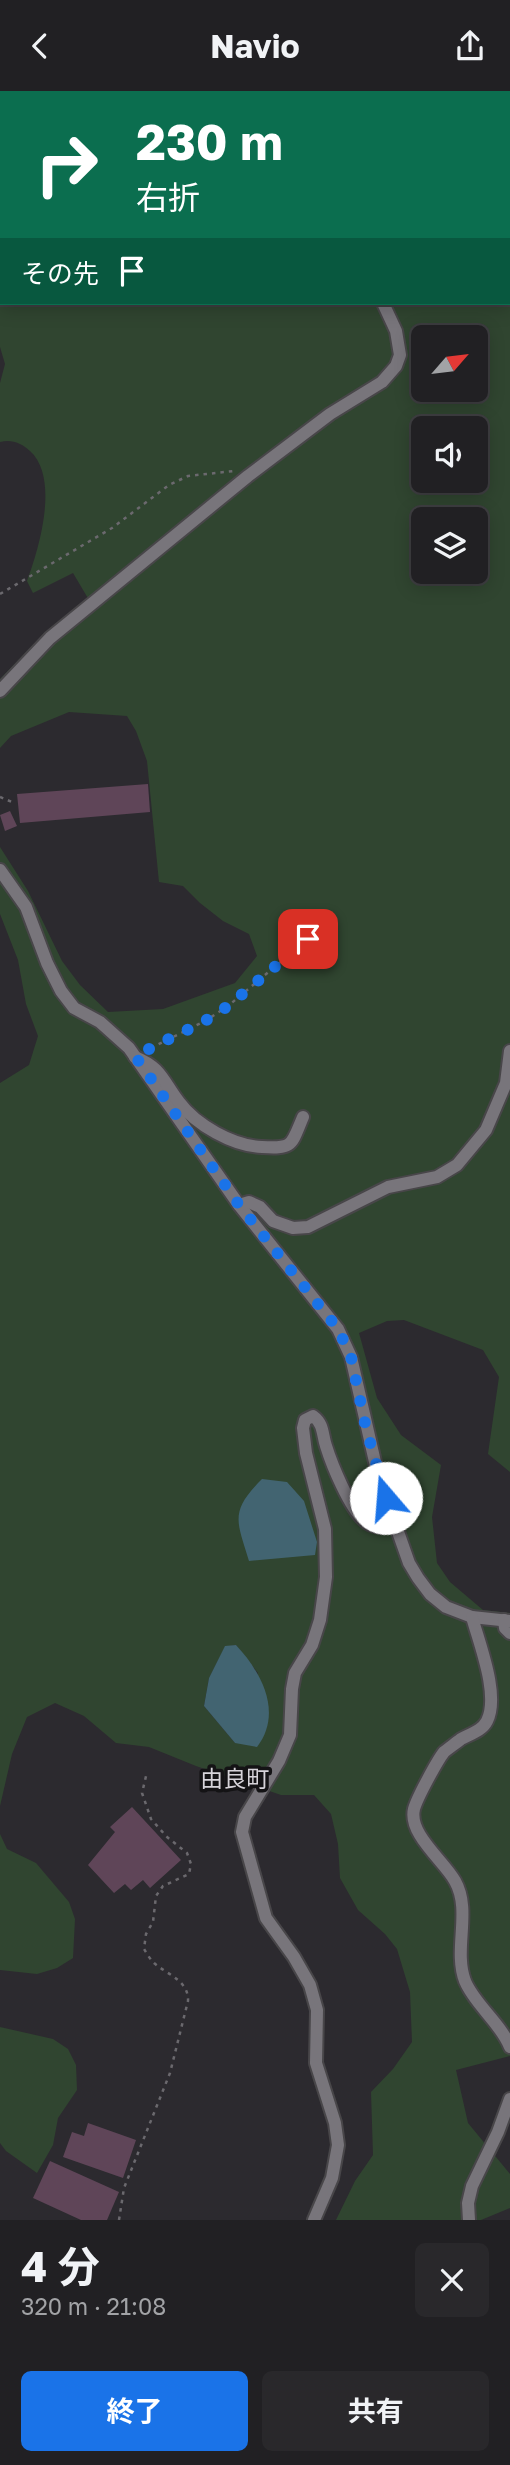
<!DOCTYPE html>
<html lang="ja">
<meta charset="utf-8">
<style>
body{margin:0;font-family:"Golos Text","Noto Sans JP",sans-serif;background:#29282b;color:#f1f3f6;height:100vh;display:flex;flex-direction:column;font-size:26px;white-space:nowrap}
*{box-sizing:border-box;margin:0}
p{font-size:23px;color:#a2a3a6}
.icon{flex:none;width:38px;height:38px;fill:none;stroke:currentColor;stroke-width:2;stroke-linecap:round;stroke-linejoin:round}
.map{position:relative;height:2129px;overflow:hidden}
.panel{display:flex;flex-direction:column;background:#212023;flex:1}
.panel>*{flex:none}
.banner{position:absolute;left:0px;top:0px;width:511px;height:214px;box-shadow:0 4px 18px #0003,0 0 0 2px #3e3e41;background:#0b6e4f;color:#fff;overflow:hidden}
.needle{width:46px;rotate:62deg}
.controls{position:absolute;left:411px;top:234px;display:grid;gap:14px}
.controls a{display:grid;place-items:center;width:77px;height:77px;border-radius:10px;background:#212023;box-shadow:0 4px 18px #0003,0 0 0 2px #3e3e41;font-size:35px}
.pin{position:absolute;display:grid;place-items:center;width:60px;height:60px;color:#fff;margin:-30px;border-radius:14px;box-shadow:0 4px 10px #0006}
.me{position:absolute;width:77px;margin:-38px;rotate:342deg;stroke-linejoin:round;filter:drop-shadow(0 0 5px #0008)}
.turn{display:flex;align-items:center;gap:24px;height:147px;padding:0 21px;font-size:32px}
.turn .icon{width:91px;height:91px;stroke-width:2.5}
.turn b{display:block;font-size:49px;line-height:60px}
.then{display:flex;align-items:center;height:66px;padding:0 21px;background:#0003;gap:14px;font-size:26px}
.round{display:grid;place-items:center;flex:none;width:74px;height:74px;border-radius:10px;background:#29282b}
.overview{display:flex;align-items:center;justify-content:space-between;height:119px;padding:0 21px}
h1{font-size:42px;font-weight:700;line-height:52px}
.button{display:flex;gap:14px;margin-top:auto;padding:14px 21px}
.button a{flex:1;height:80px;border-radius:10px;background:#1a73e8;color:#fff;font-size:28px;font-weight:700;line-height:80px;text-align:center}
.button a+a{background:#29282b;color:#f1f3f6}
header{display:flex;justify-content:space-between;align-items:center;height:91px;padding:0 21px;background:#212023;font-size:32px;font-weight:700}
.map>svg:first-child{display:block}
.green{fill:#304530;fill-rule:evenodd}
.water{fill:#426471}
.building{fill:#5f4558}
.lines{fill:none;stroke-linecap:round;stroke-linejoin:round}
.street-casing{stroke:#484649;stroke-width:16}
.path{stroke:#6b696e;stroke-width:2.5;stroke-dasharray:3.5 5;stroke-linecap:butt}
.street{stroke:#78757b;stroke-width:12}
.route{stroke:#1a73e8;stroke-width:12;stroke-dasharray:0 21.6}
.labels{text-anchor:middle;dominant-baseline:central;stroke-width:7;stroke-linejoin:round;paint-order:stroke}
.quarter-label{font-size:23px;fill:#d7d4da;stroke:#141315}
</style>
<header><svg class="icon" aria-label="back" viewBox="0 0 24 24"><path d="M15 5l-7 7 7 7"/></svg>Navio<svg class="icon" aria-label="share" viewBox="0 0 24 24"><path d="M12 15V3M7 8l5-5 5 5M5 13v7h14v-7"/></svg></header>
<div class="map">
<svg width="510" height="2129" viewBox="0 0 510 2129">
<rect width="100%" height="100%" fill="#2c2a2f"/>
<g class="green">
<path d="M0,0H510V1381L488,1363L499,1286L483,1259L404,1229L387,1230L359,1242L377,1307L401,1344L441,1374L432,1426L437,1472L450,1491L483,1519L510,1522V1965L456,1979L468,2032L510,2083V2117L481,2129H336L355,2090L373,2064L371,2001L393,1978L412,1951L410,1901L397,1858L385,1843L358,1819L340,1787L338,1753L331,1723L314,1704H281L196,1675L149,1656L116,1652L84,1625L55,1612L27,1626L12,1663L0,1715V992L29,974L38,945L26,913L18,869L0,823V756L28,800L62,870L80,894L108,921L163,918L235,892L257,865L249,843L223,830L200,812L183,795L159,791L147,670L136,640L127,625L69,621L11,645L0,657V588L37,550L89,509L73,482L33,502L27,490C39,458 60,387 30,360C21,352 12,348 0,351V292L5,273L0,256ZM2,2H509V212H2ZM424,247H476V299H424ZM424,338H476V390H424ZM424,429H476V481H424ZM236,1554L258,1582L235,1652L204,1615L209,1587L225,1556Z"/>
<path d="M0,1743L7,1758L36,1772L69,1811L75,1828L73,1867L57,1877L37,1883L0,1879Z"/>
<path d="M0,1936L53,1948L68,1958L76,1974L77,1999L58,2027L53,2054L37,2082L6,2060L0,2052Z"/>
</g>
<g class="water">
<path d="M262,1388L287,1391L304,1410L317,1451L315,1464L249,1470C237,1430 229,1421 262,1388Z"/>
<path d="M236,1554C262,1582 283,1622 257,1656L235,1652L204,1615L209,1587L225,1555Z"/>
</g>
<g class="building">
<path d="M148,693L150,721L20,732L17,703Z"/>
<path d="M10,720L17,735L5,740L0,724Z"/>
<path d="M132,1716L181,1769L150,1797L143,1789L131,1799L125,1793L114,1802L88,1774L115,1741L110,1736Z"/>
<path d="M88,2032L136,2049L123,2087L63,2066L72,2041L84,2045Z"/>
<path d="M50,2070L119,2101L107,2129H81L33,2107Z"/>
</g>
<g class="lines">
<defs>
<g id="street">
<path d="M319,0L320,2"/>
<path d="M491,2L492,0"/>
<path d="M509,66H510"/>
<path d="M0,600L50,547L248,385L330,323L382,291L396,275L400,264L396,240L383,212"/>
<path d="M0,779L26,816L47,872L61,900L74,917L100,931L129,957L239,1114L338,1238L351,1266L378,1384L409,1472L418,1487L430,1503L446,1516L472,1526L510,1530"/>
<path d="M135,966C161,976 163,990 179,1011C196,1034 233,1055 262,1056C294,1058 291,1054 303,1026"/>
<path d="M239,1114L249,1111L260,1116L273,1130L293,1137L308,1136L388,1096L437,1086L457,1074L486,1039L506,992L510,960"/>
<path d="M472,1526C479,1552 500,1604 487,1630C482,1640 470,1643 461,1648C456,1652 449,1657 444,1661C437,1670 417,1707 414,1718C408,1743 444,1770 455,1790C472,1820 453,1858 465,1890C475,1914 500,1931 510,1956"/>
<path d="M504,1529L505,1537L510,1542"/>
<path d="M314,2129L332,2087L338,2054L335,2032L316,1972L317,1919L310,1894L294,1866L266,1827L242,1741L245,1726L279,1670L290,1644L292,1598L295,1582L312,1554L320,1529L326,1486L325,1438L306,1362L303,1337L305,1329L313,1325C324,1333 322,1343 326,1355C332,1374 349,1416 364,1429C372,1437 385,1437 395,1434"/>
<path d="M469,2129L468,2112L472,2095L498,2041L510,2008"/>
</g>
</defs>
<use href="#street" class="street-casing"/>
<g class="path">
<path d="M0,503L112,437L169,394L188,385L234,380"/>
<path d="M0,706L12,711"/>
<path d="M151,957L205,930L228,915L308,848"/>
<path d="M119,2129L124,2097L170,1982L188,1910C189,1890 168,1884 154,1872C150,1868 147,1863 144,1858L146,1843L153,1831L156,1805L163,1795L189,1783L191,1773L187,1762L167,1746L151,1728L142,1702L147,1681"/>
</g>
<use href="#street" class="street"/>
</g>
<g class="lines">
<path class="route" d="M308,848L228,915L205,930L135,965L239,1114L338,1238L351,1266L366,1337L386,1407"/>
</g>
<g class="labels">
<g class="quarter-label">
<text x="235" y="1687">由良町</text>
</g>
</g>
</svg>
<div class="controls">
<a><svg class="needle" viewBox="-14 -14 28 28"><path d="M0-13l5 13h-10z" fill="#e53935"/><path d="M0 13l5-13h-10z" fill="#a2a3a6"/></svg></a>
<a><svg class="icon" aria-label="sound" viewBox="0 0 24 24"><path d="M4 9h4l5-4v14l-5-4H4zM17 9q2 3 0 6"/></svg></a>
<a><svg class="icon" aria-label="layers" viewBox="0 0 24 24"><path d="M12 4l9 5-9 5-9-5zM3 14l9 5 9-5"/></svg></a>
</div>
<div class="pin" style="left:308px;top:848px;background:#d93025"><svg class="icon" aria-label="arrive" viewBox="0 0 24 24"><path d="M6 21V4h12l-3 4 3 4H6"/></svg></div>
<svg class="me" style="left:386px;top:1407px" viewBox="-20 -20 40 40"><circle r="19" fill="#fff"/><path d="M0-13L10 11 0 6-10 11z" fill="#1a73e8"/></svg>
<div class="banner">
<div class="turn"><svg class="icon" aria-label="right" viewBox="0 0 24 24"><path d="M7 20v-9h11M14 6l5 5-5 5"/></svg><div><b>230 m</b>右折</div></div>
<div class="then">その先<svg class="icon" aria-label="arrive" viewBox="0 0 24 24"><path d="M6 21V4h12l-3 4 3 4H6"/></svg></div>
</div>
</div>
<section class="panel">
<div class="overview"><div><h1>4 分</h1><p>320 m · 21:08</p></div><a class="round"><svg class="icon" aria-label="close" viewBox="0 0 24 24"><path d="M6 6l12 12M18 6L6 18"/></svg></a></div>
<div class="button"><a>終了</a><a>共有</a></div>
</section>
